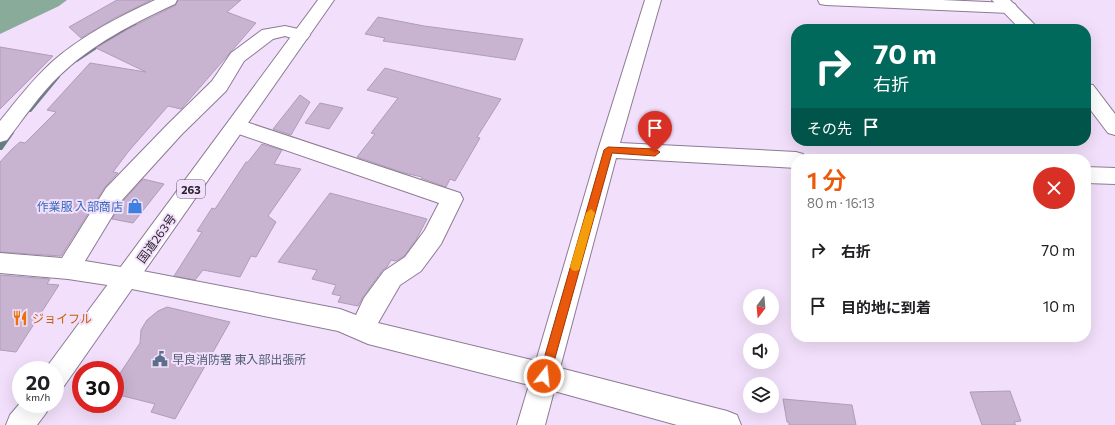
<!DOCTYPE html>
<html lang="ja">
<meta charset="utf-8">
<style>
body{margin:0;font-family:Commissioner,"Noto Sans JP",sans-serif;background:#f6f6f6;color:#202124;height:100vh;display:flex;flex-direction:column;font-size:15px;white-space:nowrap}
*{box-sizing:border-box;margin:0}
p{font-size:13px;color:#757577}
.icon{flex:none;width:22px;height:22px;fill:none;stroke:currentColor;stroke-width:2;stroke-linecap:round;stroke-linejoin:round}
.map{position:relative;flex:1;overflow:hidden}
.side{position:absolute;left:791px;top:154px;width:300px;height:188px;display:flex;flex-direction:column;background:#fff;border-radius:16px;box-shadow:0 4px 16px #0002}
.side>*{flex:none}
.hud{position:absolute;left:791px;top:24px;width:300px;height:122px;border-radius:16px;box-shadow:0 4px 16px #0002;background:#00695c;color:#fff;overflow:hidden}
.needle{width:26px;rotate:196deg}
.tools{position:absolute;left:743px;top:289px;display:grid;gap:8px}
.tools a{display:grid;place-items:center;width:36px;height:36px;border-radius:50%;background:#fff;box-shadow:0 4px 16px #0002;font-size:20px}
.speed{position:absolute;left:12px;top:361px;display:flex;gap:8px;font-size:20px;font-weight:700;text-align:center}
.speed>*{display:grid;place-content:center;width:52px;height:52px;border-radius:50%;background:#fff;box-shadow:0 4px 16px #0002;line-height:1}
.speed small{font-size:10px;font-weight:400}
.speed .limit{border:6px solid #d22;background:#fff;color:#111}
.pin{position:absolute;display:grid;place-items:center;width:34px;height:34px;color:#fff;margin:-41px -17px;border-radius:50% 50% 50% 0;rotate:-45deg;box-shadow:0 0 4px #0007}
.pin .icon{rotate:45deg}
.me{position:absolute;width:44px;margin:-22px;rotate:16deg;stroke-linejoin:round;filter:drop-shadow(0 0 3px #0008)}
.turn{display:flex;align-items:center;gap:14px;height:84px;padding:0 16px;font-size:18px}
.turn .icon{width:52px;height:52px;stroke-width:2.5}
.turn b{display:block;font-size:28px;line-height:34px}
.then{display:flex;align-items:center;height:38px;padding:0 16px;background:#0003;gap:8px;font-size:15px}
.round{display:grid;place-items:center;flex:none;width:42px;height:42px;border-radius:21px;background:#f6f6f6}
.overview{display:flex;align-items:center;justify-content:space-between;height:68px;padding:0 16px}
h1{font-size:24px;font-weight:600;line-height:30px;color:#ea580c}
ul{padding:0;list-style:none}
li{display:flex;align-items:center;gap:12px;height:56px;padding:0 16px}
li div{flex:1}
li b{display:block;font-size:15px}
li em{font-style:normal}
.map>svg:first-child{display:block}
.forest{fill:#88ac99}
.lines{fill:none;stroke-linecap:round;stroke-linejoin:round}
.stream{fill:#617e83;fill-rule:evenodd}
.building{fill:#c8b3d1;stroke:#af9db7}
.minor-casing{stroke:#8d7b94;stroke-width:2}
.tertiary-casing{stroke:#8d7b94;stroke-width:2}
.trunk-casing{stroke:#8d7b94;stroke-width:2}
.minor{fill:#fff;fill-rule:evenodd}
.tertiary{fill:#fff;fill-rule:evenodd}
.trunk{fill:#fff;fill-rule:evenodd}
.route{fill:#ea580c;stroke:#983908}
.slow{fill:#f59e0b}
.labels{text-anchor:middle;dominant-baseline:central;stroke-width:4;stroke-linejoin:round;paint-order:stroke}
.shield{fill:#f2dffb;stroke:#635968;stroke-width:1}
.shield-label{font-size:11px;font-weight:bold;fill:#261f29}
.shop-label{font-size:12px;fill:#366cbe;stroke:#f2dffb;text-anchor:end}
.street-label{font-size:12px;fill:#261f29;stroke:#f2dffb}
.food-label{font-size:12px;fill:#c56008;stroke:#f2dffb;text-anchor:start}
.service-label{font-size:12px;fill:#4e5e75;stroke:#f2dffb;text-anchor:start}
</style>
<div class="map">
<svg width="1115" height="425" viewBox="0 0 1115 425">
<rect width="100%" height="100%" fill="#f2dffb"/>
<path class="forest" d="M0,0H67L59,6L0,34Z"/>
<g class="lines">
<g class="stream">
<path d="M134,22L137,24L136,25L104,44L77,62H73V60L100,42Z"/>
<path d="M58,74L60,75V77L31,112H27L26,110L27,108L56,75Z"/>
<path d="M9,131H13L14,133L2,150H0V143Z"/>
</g>
</g>
<g class="building">
<path d="M117,0H151L115,18L81,38L69,27Z"/>
<path d="M178,0H241L227,12L256,23L181,109L168,106L128,152L113,172L118,173L105,187L61,256L0,252V162L12,149L20,142L25,143L56,112L47,110L90,63L146,72L96,48L130,28L176,5Z"/>
<path d="M378,17L424,26L523,39L515,60L383,41L385,38L365,34Z"/>
<path d="M0,47L53,56L0,109Z"/>
<path d="M385,68L501,99L477,137L480,138L455,181L450,179L446,187L421,178L422,177L404,173L357,157L375,134L371,133L398,98L367,90Z"/>
<path d="M300,95L310,102L291,135L273,129Z"/>
<path d="M320,103L343,108L329,129L305,123Z"/>
<path d="M262,144L282,150L274,164L301,169L268,216L276,222L256,257L251,256L240,277L203,270L195,280L174,276L202,232L197,231L212,208L215,209L246,162H248Z"/>
<path d="M143,179L164,184L133,223L112,219L123,201Z"/>
<path d="M330,193L427,219L416,240L404,256L396,261L391,260L387,267L383,270L363,297L358,306L338,302L341,296L332,294L336,285L312,279L317,270L278,262Z"/>
<path d="M0,275L50,279L47,284L59,285L16,352L0,350Z"/>
<path d="M167,307L230,322L175,419L151,412L155,404L115,394V381L140,343L141,330L147,320L158,311Z"/>
<path d="M1010,391L1021,421L1014,422L1016,425H982L970,392Z"/>
<path d="M783,399L852,405L856,425H789V422H787Z"/>
</g>
<g class="lines">
<defs>
<g id="minor">
<path d="M155,0H177L175,4C134,23 92,44 59,76C39,95 24,118 7,140L0,142V121C17,100 33,79 53,61C83,35 120,16 155,0Z"/>
<path d="M645,0H661L620,143L796,152L803,154L806,159H796V168L616,158L560,368L727,411L737,415L741,425H677L554,391L545,425H517L529,385L368,344L338,331L127,288L68,279L0,273V253L62,258L106,188L168,124L212,81L231,53L262,30L285,26L307,31L310,35L307,39L301,41L285,36L273,39L244,61L226,91L182,134L122,200L85,261L127,268L340,309L356,315L364,298L384,271L405,257L425,230L439,203L230,131L227,126L230,121L237,119L460,193L463,199L441,244L421,271L400,285L378,323L536,361L598,150Z"/>
<path d="M818,0H942L1009,3L1015,4L1017,8L1015,12L1009,13L826,5L820,4Z"/>
<path d="M1086,167L1115,168V184L1086,183Z"/>
</g>
<g id="tertiary">
<path d="M992,0H1010L1039,29H1020Z"/>
<path d="M1086,84L1093,85L1115,114V135L1108,133L1086,104Z"/>
</g>
<g id="trunk">
<path d="M318,0H334L64,386L55,390V370H45L46,368Z"/>
<path d="M21,402V404H50L46,413L37,425H6L10,415Z"/>
</g>
</defs>
<use href="#minor" class="minor-casing"/>
<use href="#tertiary" class="tertiary-casing"/>
<use href="#trunk" class="trunk-casing"/>
<use href="#minor" class="minor"/>
<use href="#tertiary" class="tertiary"/>
<use href="#trunk" class="trunk"/>
</g>
<path class="route" d="M608,147L655,149L660,152L655,156L612,153L550,376L548,380L544,381L540,380L539,376L604,150Z"/>
<path class="slow" d="M591,209L595,213L580,267L579,270L575,271L572,270L570,267L586,213Z"/>
<defs>
<symbol id="shop-bare" viewBox="-9 -9 18 18"><path d="M-5-2.5h2.3a2.7 3.5 0 0 1 5.4 0H5L5.5 6h-11ZM-1.5-2.5h3a1.5 2.3 0 0 0-3 0Z" fill="#3f7fe0" stroke="#f2dffb" stroke-width="2.5" paint-order="stroke"/></symbol>
<symbol id="restaurant-bare" viewBox="-9 -9 18 18"><path d="M-5-6h1v4h1v-4h1v4h1v-4h1v5L-1.5 .5V6h-2V.5L-5-1ZM5-6V6H3V1.5H1.5Q1.5-4 5-6Z" fill="#e8710a" stroke="#f2dffb" stroke-width="2.5" paint-order="stroke"/></symbol>
<symbol id="civic-bare" viewBox="-9 -9 18 18"><path d="M-.6-6.5H3V-4.5H.6V-3L4-1V1h2V6H-6V1h2V-1L-.6-3ZM-1.2 2.5V6h2.4V2.5Z" fill="#5c6f8a" stroke="#f2dffb" stroke-width="2.5" paint-order="stroke"/></symbol>
</defs>
<g fill-rule="evenodd">
<use href="#shop-bare" x="124" y="195" width="22" height="22"/>
<use href="#restaurant-bare" x="9" y="307" width="22" height="22"/>
<use href="#civic-bare" x="149" y="348" width="22" height="22"/>
</g>
<g class="labels">
<rect class="shield" x="177" y="180" width="28" height="18" rx="3"/>
<g class="shield-label">
<text x="191" y="189">263</text>
</g>
<g class="shop-label">
<text x="123" y="206">作業服 入部商店</text>
</g>
<g class="street-label">
<text transform="translate(156 238) rotate(-54)">国道263号</text>
</g>
<g class="food-label">
<text x="32" y="318">ジョイフル</text>
</g>
<g class="service-label">
<text x="172" y="359">早良消防署 東入部出張所</text>
</g>
</g>
</svg>
<div class="tools">
<a><svg class="needle" viewBox="-14 -14 28 28"><path d="M0-13l5 13h-10z" fill="#e53935"/><path d="M0 13l5-13h-10z" fill="#757577"/></svg></a>
<a><svg class="icon" aria-label="sound" viewBox="0 0 24 24"><path d="M4 9h4l5-4v14l-5-4H4zM17 9q2 3 0 6"/></svg></a>
<a><svg class="icon" aria-label="layers" viewBox="0 0 24 24"><path d="M12 4l9 5-9 5-9-5zM3 14l9 5 9-5"/></svg></a>
</div>
<div class="speed"><div>20<small>km/h</small></div><div class="limit">30</div></div>
<div class="pin" style="left:655px;top:152px;background:#d93025"><svg class="icon" aria-label="arrive" viewBox="0 0 24 24"><path d="M6 21V4h12l-3 4 3 4H6"/></svg></div>
<svg class="me" style="left:544px;top:376px" viewBox="-20 -20 40 40"><circle r="17" fill="#ea580c" stroke="#fff" stroke-width="3"/><path d="M0-11L8 9 0 5-8 9z" fill="#fff"/></svg>
<div class="hud">
<div class="turn"><svg class="icon" aria-label="right" viewBox="0 0 24 24"><path d="M7 20v-9h11M14 6l5 5-5 5"/></svg><div><b>70 m</b>右折</div></div>
<div class="then">その先<svg class="icon" aria-label="arrive" viewBox="0 0 24 24"><path d="M6 21V4h12l-3 4 3 4H6"/></svg></div>
</div>
<section class="side">
<div class="overview"><div><h1>1 分</h1><p>80 m · 16:13</p></div><a class="round" style="background:#d93025;color:#fff"><svg class="icon" aria-label="close" viewBox="0 0 24 24"><path d="M6 6l12 12M18 6L6 18"/></svg></a></div>
<ul>
<li><svg class="icon" aria-label="right" viewBox="0 0 24 24"><path d="M7 20v-9h11M14 6l5 5-5 5"/></svg><div><b>右折</b></div><em>70 m</em></li>
<li><svg class="icon" aria-label="arrive" viewBox="0 0 24 24"><path d="M6 21V4h12l-3 4 3 4H6"/></svg><div><b>目的地に到着</b></div><em>10 m</em></li>
</ul>
</section>
</div>
